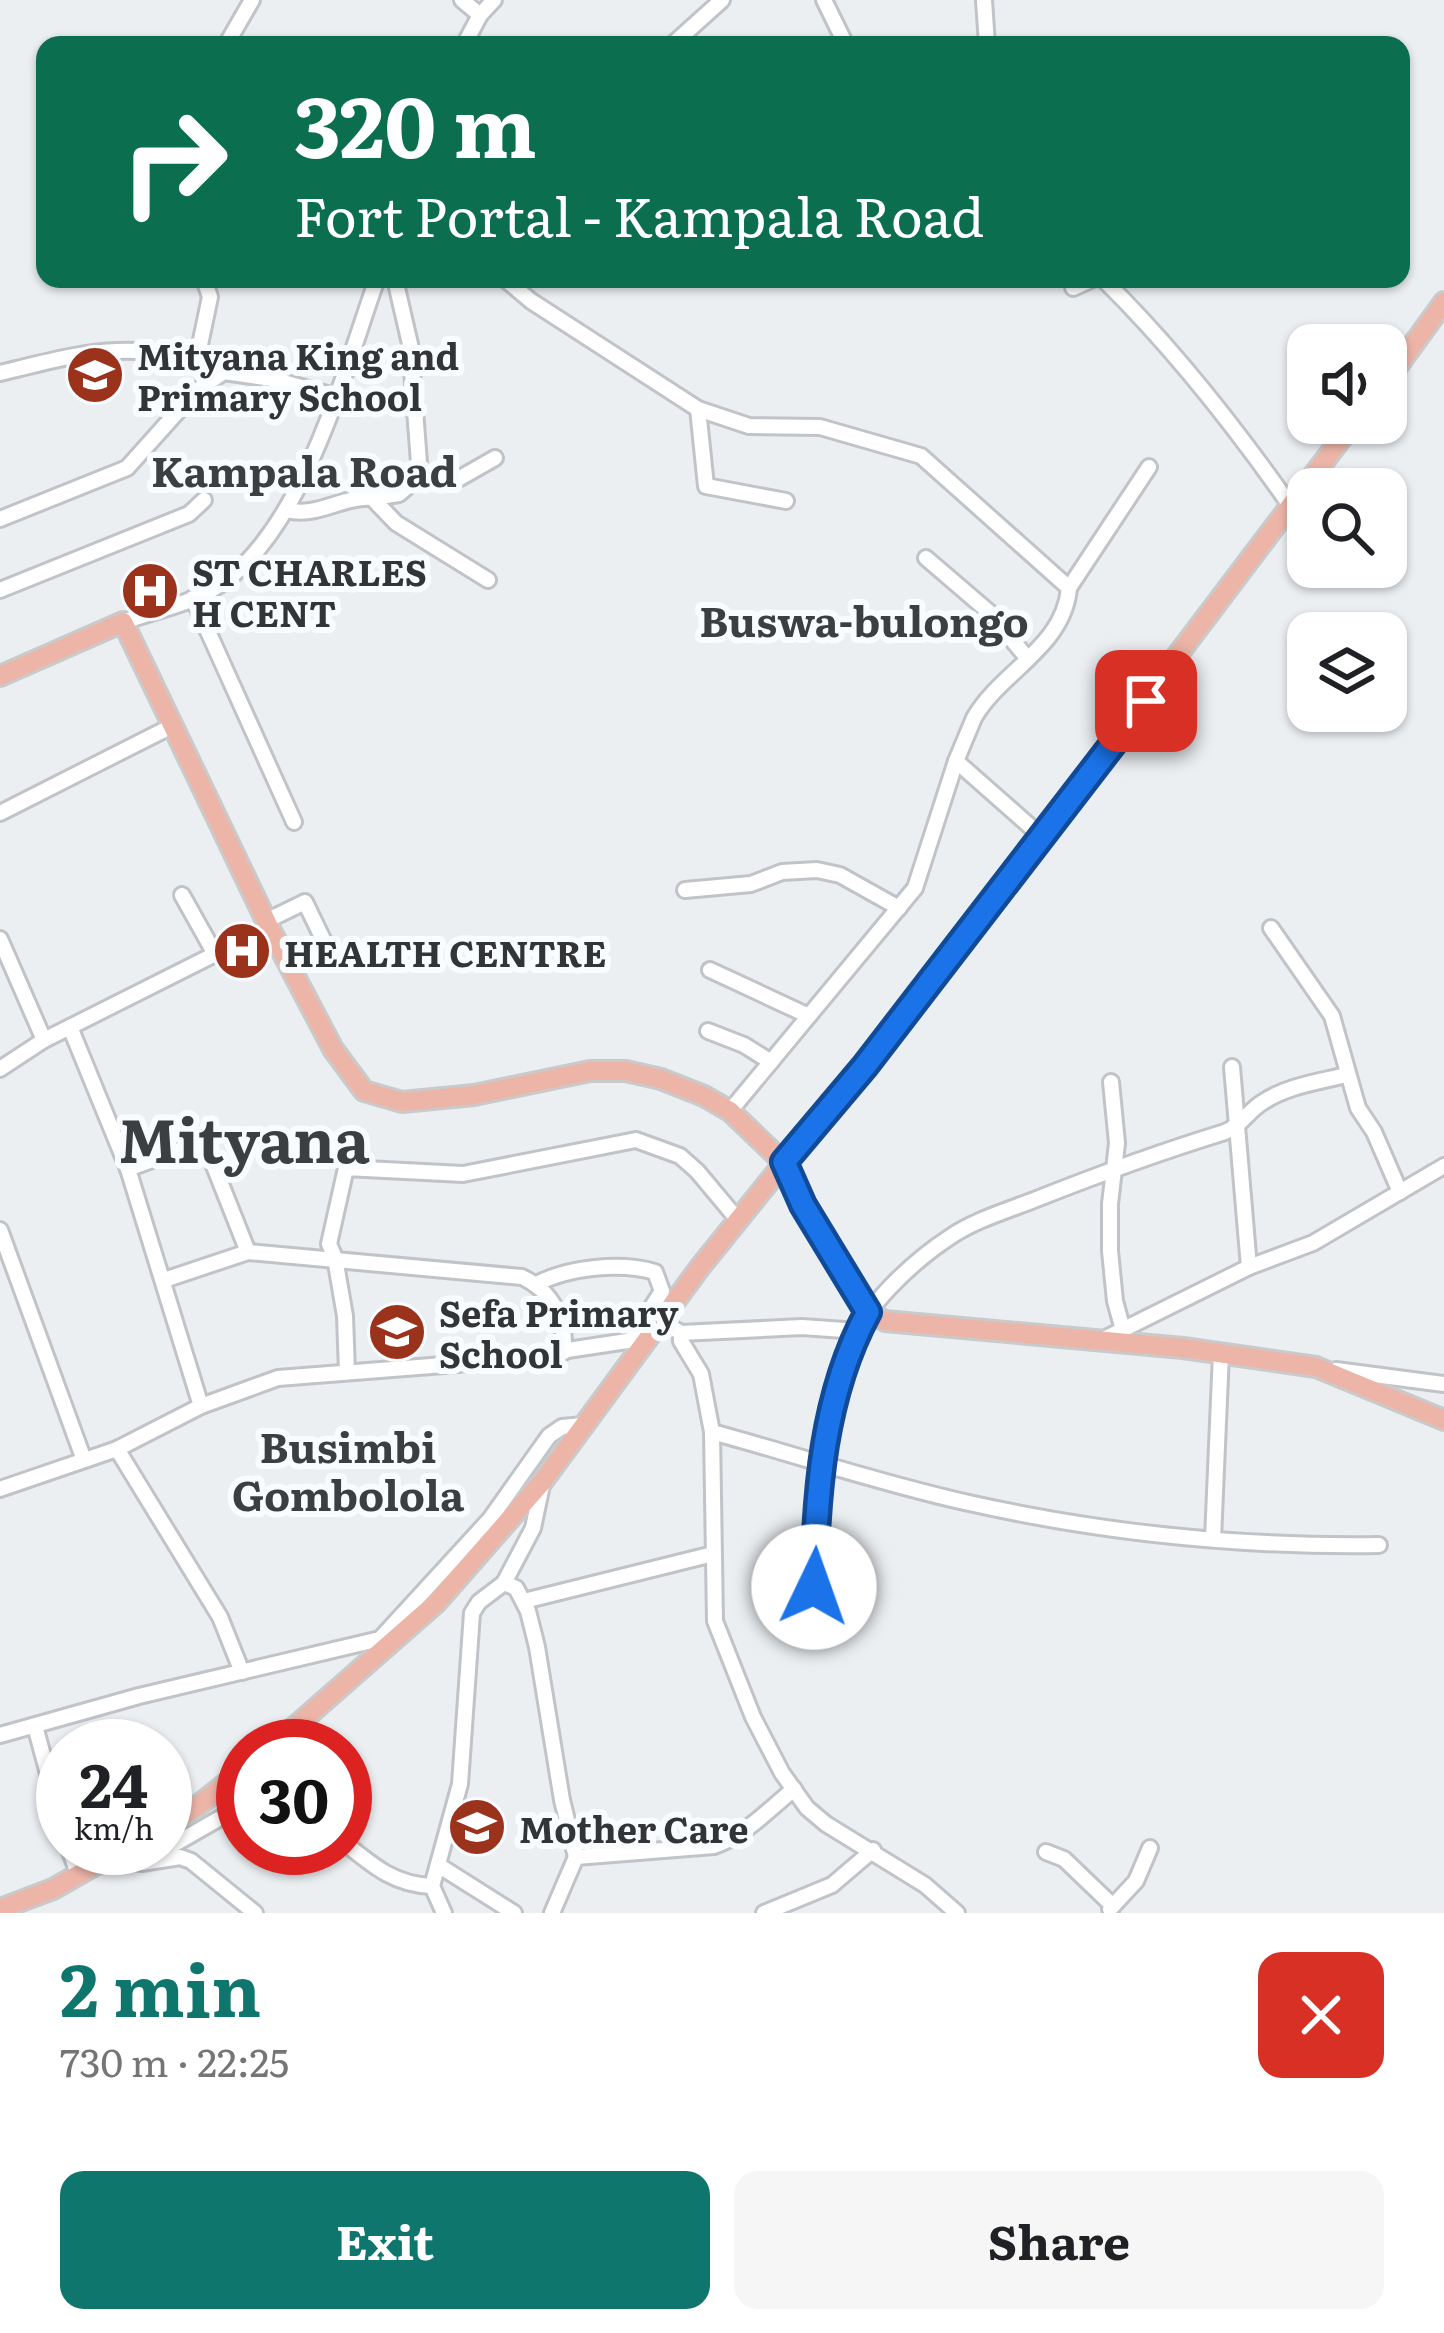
<!DOCTYPE html>
<meta charset="utf-8">
<style>
body{margin:0;font-family:Literata,serif;background:#f6f6f6;color:#202124;height:100vh;display:flex;flex-direction:column;font-size:45px;white-space:nowrap}
*{box-sizing:border-box;margin:0}
p{font-size:39px;color:#757577}
.icon{flex:none;width:66px;height:66px;fill:none;stroke:currentColor;stroke-width:2;stroke-linecap:round;stroke-linejoin:round}
.map{position:relative;height:1913px;overflow:hidden}
.panel{display:flex;flex-direction:column;background:#fff;flex:1}
.panel>*{flex:none}
.hud{position:absolute;left:36px;top:36px;width:1374px;height:252px;border-radius:24px;box-shadow:0 3px 9px #0004;background:#0b6e4f;color:#fff;overflow:hidden}
.buttons{position:absolute;left:1287px;top:324px;display:grid;gap:24px}
.buttons a{display:grid;place-items:center;width:120px;height:120px;border-radius:24px;background:#fff;box-shadow:0 3px 9px #0004;font-size:60px}
.speed{position:absolute;left:36px;top:1719px;display:flex;gap:24px;font-size:60px;font-weight:700;text-align:center}
.speed>*{display:grid;place-content:center;width:156px;height:156px;border-radius:50%;background:#fff;box-shadow:0 3px 9px #0004;line-height:1}
.speed small{font-size:30px;font-weight:400}
.speed .limit{border:18px solid #d22;background:#fff;color:#111}
.pin{position:absolute;display:grid;place-items:center;width:102px;height:102px;color:#fff;margin:-51px;border-radius:24px;box-shadow:0 6px 18px #0006}
.me{position:absolute;width:132px;margin:-66px;rotate:3deg;stroke-linejoin:round;filter:drop-shadow(0 0 9px #0008)}
.turn{display:flex;align-items:center;gap:42px;height:252px;padding:0 60px;font-size:54px}
.turn .icon{width:156px;height:156px;stroke-width:2.5}
.turn b{display:block;font-size:84px;line-height:102px}
.round{display:grid;place-items:center;flex:none;width:126px;height:126px;border-radius:24px;background:#f6f6f6}
.summary{display:flex;align-items:center;justify-content:space-between;height:204px;padding:0 60px}
h1{font-size:72px;font-weight:700;line-height:90px;color:#0f766e}
.action{display:flex;gap:24px;margin-top:auto;padding:24px 60px}
.action a{flex:1;height:138px;border-radius:24px;background:#0f766e;color:#fff;font-size:48px;font-weight:700;line-height:138px;text-align:center}
.action a+a{background:#f6f6f6;color:#202124}
.map>svg:first-child{display:block}
.lines{fill:none;stroke-linecap:round;stroke-linejoin:round}
.minor-casing{stroke:#c0c4c8;stroke-width:20}
.major-casing{stroke:#cacacb;stroke-width:24}
.minor{stroke:#fff;stroke-width:14}
.major{stroke:#edb5a8;stroke-width:18}
.route-casing{stroke:#114b97;stroke-width:30}
.route{stroke:#1a73e8;stroke-width:21}
.labels{text-anchor:middle;dominant-baseline:central;stroke-width:12;stroke-linejoin:round;paint-order:stroke}
.poi-label{font-size:36px;font-weight:bold;fill:#333436;stroke:#f9fcff;text-anchor:start}
.quarter-label{font-size:42px;font-weight:bold;fill:#3c3f42;stroke:#f9fcff}
.town-label{font-size:60px;font-weight:bold;fill:#3c3f42;stroke:#f9fcff}
</style>
<div class="map">
<svg width="1444" height="1913" viewBox="0 0 1444 1913">
<rect width="100%" height="100%" fill="#ebeff2"/>
<g class="lines">
<defs>
<g id="minor">
<path d="M462,0L480,15"/>
<path d="M824,0L846,45"/>
<path d="M984,0L987,45"/>
<path d="M226,45L252,0"/>
<path d="M464,45L480,15L494,0"/>
<path d="M672,45L722,0"/>
<path d="M204,279L210,297L197,359L224,372"/>
<path d="M395,279L410,344L420,476"/>
<path d="M505,279L531,301L698,409L749,426L820,427L921,456L1069,588C1064,647 1001,671 974,718L956,761L915,888L730,1111"/>
<path d="M1103,279C1173,348 1233,424 1289,504"/>
<path d="M1073,288L1093,279"/>
<path d="M0,373C75,355 119,341 197,359"/>
<path d="M698,409L706,486L786,501"/>
<path d="M372,498L399,494L420,476L460,478L495,458"/>
<path d="M287,510C316,518 342,496 372,498L396,523L488,580"/>
<path d="M0,519L127,468L196,391L224,372L272,379L334,396"/>
<path d="M926,558L989,612L1028,659"/>
<path d="M1069,588L1149,467"/>
<path d="M0,590L189,514L204,500"/>
<path d="M193,598L294,822"/>
<path d="M123,622C154,611 191,604 218,586C303,531 344,372 377,279"/>
<path d="M956,761L1041,836"/>
<path d="M0,813L170,727"/>
<path d="M685,890L751,884L782,872L817,870L840,875L899,908"/>
<path d="M182,895L215,954"/>
<path d="M266,921L305,902L333,960"/>
<path d="M1271,928L1332,1016L1358,1108L1374,1132L1400,1192"/>
<path d="M0,939L44,1040"/>
<path d="M710,970L809,1016"/>
<path d="M70,1027L128,1169L201,1406"/>
<path d="M708,1031L744,1045L771,1062"/>
<path d="M1232,1067L1249,1267"/>
<path d="M0,1069L44,1040L269,927"/>
<path d="M1111,1082L1117,1143L1110,1204V1251L1115,1301L1123,1330"/>
<path d="M128,1169L198,1143L206,1146L248,1252"/>
<path d="M0,1230L84,1460"/>
<path d="M164,1280L248,1252L522,1277C552,1291 566,1319 564,1352"/>
<path d="M537,1284C568,1267 621,1262 655,1272L662,1291L630,1341"/>
<path d="M661,1321L681,1333L802,1327L858,1331"/>
<path d="M681,1333V1341L701,1374L712,1432L715,1621L753,1717L782,1773L807,1808L826,1824L925,1885L957,1913"/>
<path d="M1102,1340L1249,1267L1313,1243L1444,1166"/>
<path d="M1336,1370L1444,1384"/>
<path d="M347,1372L345,1316L335,1258L329,1244L346,1168L463,1174L636,1140L680,1156L697,1171L738,1220"/>
<path d="M712,1432C797,1455 882,1484 969,1503C1103,1533 1242,1547 1379,1545"/>
<path d="M117,1449L220,1617L242,1672"/>
<path d="M542,1485L533,1528L504,1583L516,1588L528,1611L537,1647L562,1800L576,1857"/>
<path d="M0,1489L117,1449L201,1406L278,1378L495,1361L647,1338"/>
<path d="M1213,1539L1221,1353"/>
<path d="M524,1601L713,1554"/>
<path d="M813,1625C815,1534 818,1439 847,1352C862,1308 912,1262 950,1237C975,1220 1006,1211 1034,1200C1097,1175 1160,1152 1225,1132C1241,1126 1248,1111 1263,1102C1287,1086 1318,1082 1346,1075"/>
<path d="M35,1726L63,1829"/>
<path d="M0,1735L139,1696L380,1639L490,1519L549,1436L562,1427L583,1425"/>
<path d="M345,1843C373,1866 395,1885 432,1886"/>
<path d="M69,1848L78,1874"/>
<path d="M1046,1852L1064,1859L1113,1906"/>
<path d="M152,1857L243,1805"/>
<path d="M106,1859L142,1863L180,1857L191,1861L255,1913"/>
<path d="M438,1865L514,1913"/>
<path d="M1110,1909L1136,1881L1150,1848"/>
<path d="M444,1913L432,1886L460,1784L472,1613L479,1602L504,1583"/>
<path d="M552,1913L576,1857L714,1846C747,1834 767,1811 794,1789"/>
<path d="M764,1913L832,1885L873,1850"/>
</g>
<g id="major">
<path d="M1386,382L1444,302"/>
<path d="M0,676L123,622L269,927L333,1049L364,1091L402,1102L474,1095L590,1071H626L661,1079L704,1096L730,1111L783,1162L803,1205L868,1312L885,1321L1183,1348L1316,1367L1444,1420"/>
<path d="M273,1746L436,1603L543,1481L701,1266L941,968L1353,423"/>
<path d="M165,1826L195,1808L243,1770"/>
<path d="M0,1909L53,1889L125,1848"/>
</g>
</defs>
<use href="#minor" class="minor-casing"/>
<use href="#major" class="major-casing"/>
<use href="#minor" class="minor"/>
<use href="#major" class="major"/>
</g>
<g class="lines">
<defs>
<path id="route" d="M814,1587C816,1493 823,1395 868,1312L803,1205L784,1162L865,1066L1146,701"/>
</defs>
<use href="#route" class="route-casing"/>
<use href="#route" class="route"/>
</g>
<defs>
<symbol id="school-disc" viewBox="-11 -11 22 22"><circle r="9.5" fill="#9b321c" stroke="#f9fcff"/><path d="M0-5L7-2L0 1L-7-2ZM-4 1L0 2.5L4 1V4Q0 6-4 4Z" fill="#fff"/></symbol>
<symbol id="hospital-disc" viewBox="-11 -11 22 22"><circle r="9.5" fill="#9b321c" stroke="#f9fcff"/><path d="M-5-5h3v3.5h4V-5h3V5h-3V1.5h-4V5h-3Z" fill="#fff"/></symbol>
</defs>
<g fill-rule="evenodd">
<use href="#school-disc" x="62" y="342" width="66" height="66"/>
<use href="#hospital-disc" x="117" y="558" width="66" height="66"/>
<use href="#hospital-disc" x="209" y="918" width="66" height="66"/>
<use href="#school-disc" x="364" y="1299" width="66" height="66"/>
<use href="#school-disc" x="444" y="1794" width="66" height="66"/>
</g>
<g class="labels">
<g class="poi-label">
<text x="137" y="354">Mityana King and<tspan x="137" dy="41">Primary School</tspan></text>
<text x="192" y="570">ST CHARLES<tspan x="192" dy="41">H CENT</tspan></text>
<text x="284" y="951">HEALTH CENTRE</text>
<text x="439" y="1311">Sefa Primary<tspan x="439" dy="41">School</tspan></text>
<text x="519" y="1827">Mother Care</text>
</g>
<g class="quarter-label">
<text x="304" y="469">Kampala Road</text>
<text x="864" y="619">Buswa-bulongo</text>
<text x="348" y="1445">Busimbi<tspan x="348" dy="48">Gombolola</tspan></text>
</g>
<g class="town-label">
<text x="244" y="1136">Mityana</text>
</g>
</g>
</svg>
<div class="buttons">
<a><svg class="icon" aria-label="sound" viewBox="0 0 24 24"><path d="M4 9h4l5-4v14l-5-4H4zM17 9q2 3 0 6"/></svg></a>
<a><svg class="icon" aria-label="search" viewBox="0 0 24 24"><circle cx="10" cy="10" r="6"/><path d="M15 15l6 6"/></svg></a>
<a><svg class="icon" aria-label="layers" viewBox="0 0 24 24"><path d="M12 4l9 5-9 5-9-5zM3 14l9 5 9-5"/></svg></a>
</div>
<div class="speed"><div>24<small>km/h</small></div><div class="limit">30</div></div>
<div class="pin" style="left:1146px;top:701px;background:#d93025"><svg class="icon" aria-label="arrive" viewBox="0 0 24 24"><path d="M6 21V4h12l-3 4 3 4H6"/></svg></div>
<svg class="me" style="left:814px;top:1587px" viewBox="-20 -20 40 40"><circle r="19" fill="#fff"/><path d="M0-13L10 11 0 6-10 11z" fill="#1a73e8"/></svg>
<div class="hud">
<div class="turn"><svg class="icon" aria-label="right" viewBox="0 0 24 24"><path d="M7 20v-9h11M14 6l5 5-5 5"/></svg><div><b>320 m</b>Fort Portal - Kampala Road</div></div>
</div>
</div>
<section class="panel">
<div class="summary"><div><h1>2 min</h1><p>730 m · 22:25</p></div><a class="round" style="background:#d93025;color:#fff"><svg class="icon" aria-label="close" viewBox="0 0 24 24"><path d="M6 6l12 12M18 6L6 18"/></svg></a></div>
<div class="action"><a>Exit</a><a>Share</a></div>
</section>
